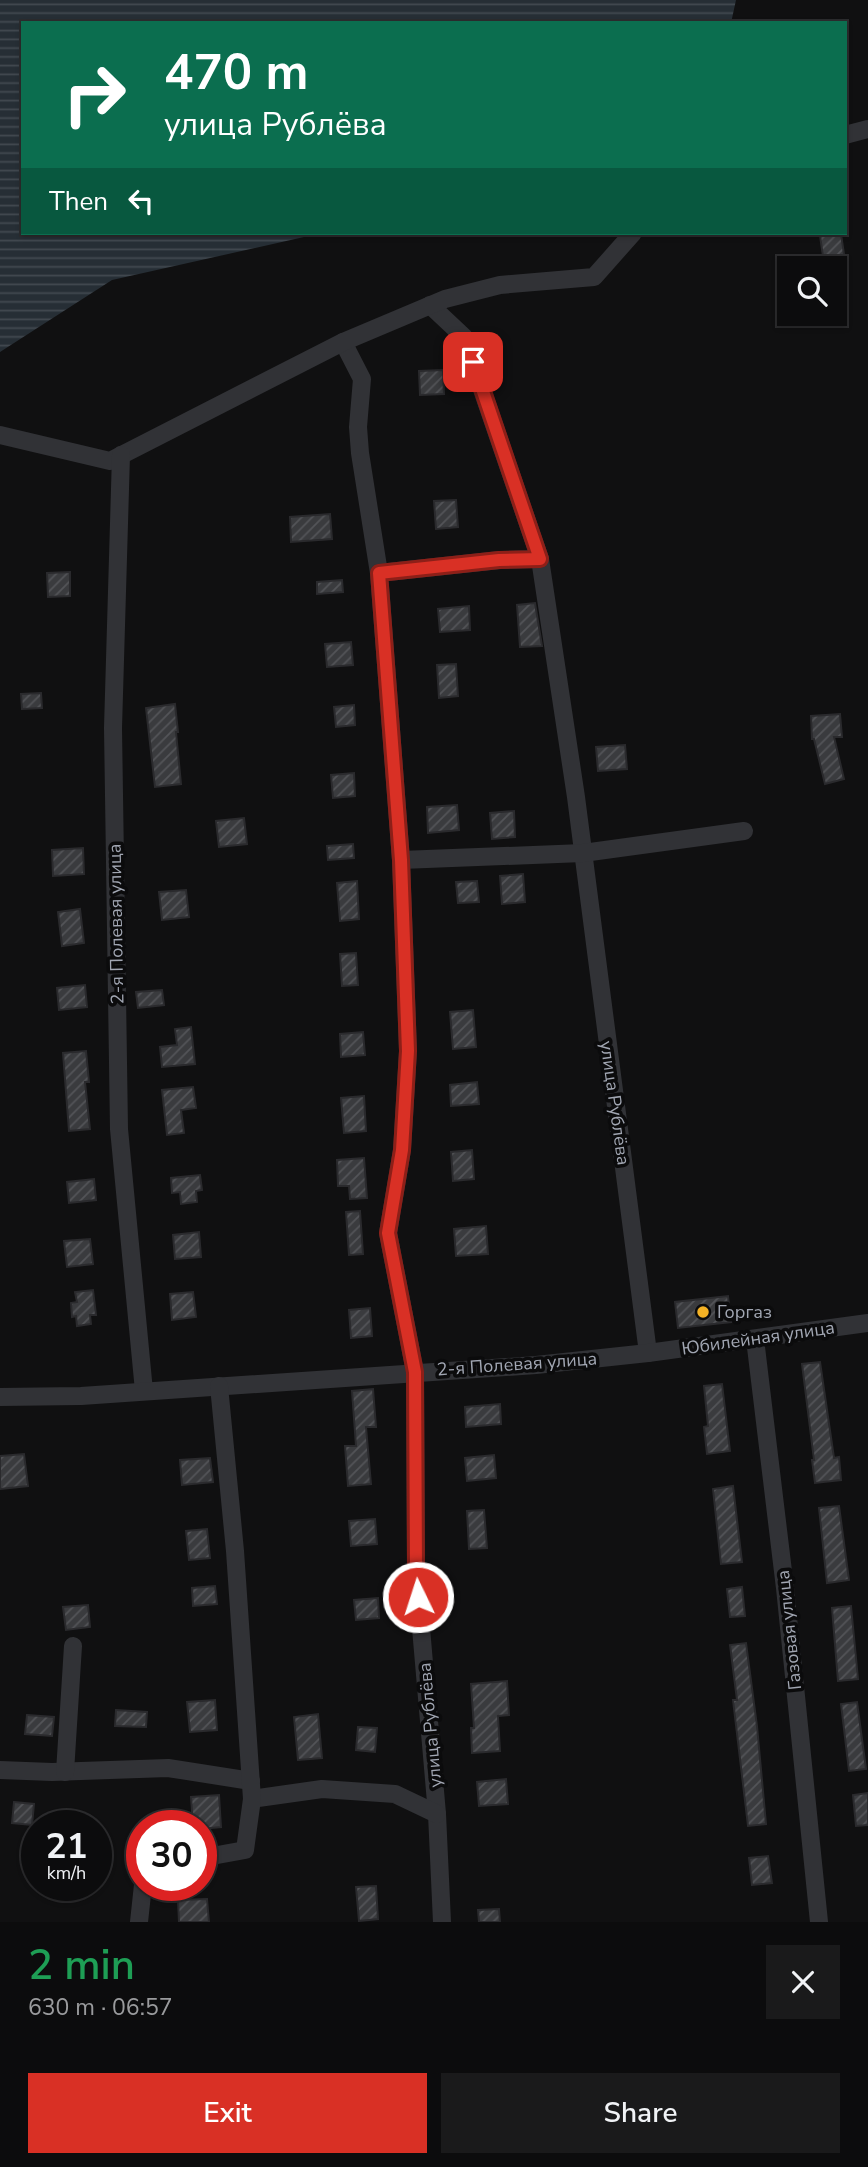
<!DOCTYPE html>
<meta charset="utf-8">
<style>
body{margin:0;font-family:"Nunito Sans",sans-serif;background:#1a1a1b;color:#f1f3f6;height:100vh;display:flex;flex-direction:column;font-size:26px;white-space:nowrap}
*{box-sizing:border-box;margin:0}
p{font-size:23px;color:#9a9b9d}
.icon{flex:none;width:38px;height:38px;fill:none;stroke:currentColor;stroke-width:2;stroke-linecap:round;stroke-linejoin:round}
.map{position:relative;height:1922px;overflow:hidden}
.drawer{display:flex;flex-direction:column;background:#0c0c0d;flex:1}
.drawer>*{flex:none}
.banner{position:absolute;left:21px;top:21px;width:826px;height:214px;border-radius:0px;box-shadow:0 2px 5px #0004,0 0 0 2px #2c2c2e;background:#0b6e4f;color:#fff;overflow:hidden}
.controls{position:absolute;left:777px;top:256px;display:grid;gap:14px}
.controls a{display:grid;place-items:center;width:70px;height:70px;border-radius:0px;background:#0c0c0d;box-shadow:0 2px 5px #0004,0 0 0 2px #2c2c2e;font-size:35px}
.speed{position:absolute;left:21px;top:1810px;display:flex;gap:14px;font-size:35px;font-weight:700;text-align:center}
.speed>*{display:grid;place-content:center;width:91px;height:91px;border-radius:50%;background:#0c0c0d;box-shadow:0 2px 5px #0004,0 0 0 2px #2c2c2e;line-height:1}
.speed small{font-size:18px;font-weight:400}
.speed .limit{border:10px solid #d22;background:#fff;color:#111}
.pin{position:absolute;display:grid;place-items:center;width:60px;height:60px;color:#fff;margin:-30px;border-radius:14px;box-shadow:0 4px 10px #0006}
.me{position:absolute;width:77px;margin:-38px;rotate:356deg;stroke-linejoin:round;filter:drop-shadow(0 0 5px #0008)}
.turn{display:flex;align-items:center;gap:24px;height:147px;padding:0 28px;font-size:32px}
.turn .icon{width:91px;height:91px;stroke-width:2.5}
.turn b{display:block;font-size:49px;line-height:60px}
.then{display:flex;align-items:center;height:66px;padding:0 28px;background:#0003;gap:14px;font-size:26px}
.round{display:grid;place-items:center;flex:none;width:74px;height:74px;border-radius:0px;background:#1a1a1b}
.head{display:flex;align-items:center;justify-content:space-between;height:119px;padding:0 28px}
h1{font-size:42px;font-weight:600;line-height:52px;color:#1e9e55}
.button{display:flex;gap:14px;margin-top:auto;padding:14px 28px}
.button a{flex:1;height:80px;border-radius:0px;background:#d93025;color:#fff;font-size:28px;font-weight:600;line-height:80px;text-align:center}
.button a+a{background:#1a1a1b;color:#f1f3f6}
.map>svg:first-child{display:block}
.water{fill:url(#water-rules)}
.building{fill:url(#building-hatch);stroke:#2a2a2d;stroke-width:2}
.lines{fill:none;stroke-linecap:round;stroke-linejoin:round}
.street{stroke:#313236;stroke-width:18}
.route-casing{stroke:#8d1f18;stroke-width:18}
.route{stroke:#d93025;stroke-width:12}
.poi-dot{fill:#f4b225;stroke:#0b0b0c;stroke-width:2.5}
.labels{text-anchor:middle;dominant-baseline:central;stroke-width:7;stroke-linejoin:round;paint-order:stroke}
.street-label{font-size:18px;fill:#a1a6b2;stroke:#0b0b0c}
.poi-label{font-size:18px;fill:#a1a6b2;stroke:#0b0b0c;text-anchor:start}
</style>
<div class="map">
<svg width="868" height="1922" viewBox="0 0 868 1922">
<defs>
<pattern id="water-rules" width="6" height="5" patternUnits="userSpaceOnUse" patternTransform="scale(1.75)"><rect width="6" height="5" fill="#262e35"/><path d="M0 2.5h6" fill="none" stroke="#424950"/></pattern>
<pattern id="building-hatch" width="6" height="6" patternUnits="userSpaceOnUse" patternTransform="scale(1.75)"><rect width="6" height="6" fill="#3a3b3e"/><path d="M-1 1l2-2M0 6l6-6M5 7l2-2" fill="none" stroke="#535458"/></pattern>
</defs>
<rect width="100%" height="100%" fill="#101011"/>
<path class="water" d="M0,0H736L731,23H23V233H308L304,237L112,280L0,352Z"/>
<g class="building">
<path d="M841,234L845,261L824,263L820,236Z"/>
<path d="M443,370L444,394L420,395L419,371Z"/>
<path d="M456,500L458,527L436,529L434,501Z"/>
<path d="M330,514L332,539L291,542L290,517Z"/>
<path d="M70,572V596L48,597L47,573Z"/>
<path d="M342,580L343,592L317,594V582Z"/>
<path d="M535,603L542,646L520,647L517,605Z"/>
<path d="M469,606L470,630L440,632L438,609Z"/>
<path d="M351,642L353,665L327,667L325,644Z"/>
<path d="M456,664L458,696L439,698L437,665Z"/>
<path d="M41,693L42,708L22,709L21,694Z"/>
<path d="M175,704L178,732H176L181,784L155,787L146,708Z"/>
<path d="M354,705L355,725L336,727L334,707Z"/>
<path d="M840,714L842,737H834L844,779L825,784L814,739H812L811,716Z"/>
<path d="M625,745L627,769L598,771L596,747Z"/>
<path d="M354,773L355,796L333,798L331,775Z"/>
<path d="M457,805L459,830L428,833L427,807Z"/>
<path d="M514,811L515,837L492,839L490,813Z"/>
<path d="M244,818L247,844L219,847L216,821Z"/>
<path d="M353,844L354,858L328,860L327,846Z"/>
<path d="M83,848L84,874L53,876L52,850Z"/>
<path d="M523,874L525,902L502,904L500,876Z"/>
<path d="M357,881L359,919L340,921L337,883Z"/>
<path d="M477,881L479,902L458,903L456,882Z"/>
<path d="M186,890L189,917L162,920L159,892Z"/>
<path d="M80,909L84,943L62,946L58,912Z"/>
<path d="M356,953L358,985L342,986L340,954Z"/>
<path d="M85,985L87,1007L59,1010L57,988Z"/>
<path d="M162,990L164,1005L138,1008L136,992Z"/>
<path d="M473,1010L476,1047L453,1049L450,1012Z"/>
<path d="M191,1027L195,1064L162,1067L160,1047L177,1045L175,1029Z"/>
<path d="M363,1032L365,1055L341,1057L340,1034Z"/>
<path d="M86,1051L89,1082H85L90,1129L69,1131L63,1053Z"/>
<path d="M477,1082L479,1104L451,1106L450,1085Z"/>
<path d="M193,1087L196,1108L181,1110L184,1133L167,1135L162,1090Z"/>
<path d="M364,1096L366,1131L344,1133L341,1098Z"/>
<path d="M472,1150L474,1179L453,1181L451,1152Z"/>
<path d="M364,1158L367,1198L350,1199L349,1186H338L337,1160Z"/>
<path d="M200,1175L202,1190L196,1191L197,1202L181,1204L180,1192L172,1193L171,1178Z"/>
<path d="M94,1179L96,1200L69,1203L67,1182Z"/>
<path d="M360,1211L363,1254L349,1255L346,1212Z"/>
<path d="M486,1226L488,1254L456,1256L454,1229Z"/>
<path d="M199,1232L201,1257L175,1259L173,1235Z"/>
<path d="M90,1239L93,1264L67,1267L64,1241Z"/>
<path d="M93,1290L96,1315H90L91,1324L77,1326L76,1316L72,1317L71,1303L77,1302L75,1292Z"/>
<path d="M193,1292L196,1317L172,1320L170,1294Z"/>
<path d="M728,1296L731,1322L678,1328L675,1302Z"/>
<path d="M370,1308L372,1336L351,1338L349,1310Z"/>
<path d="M820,1362L834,1458L839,1457L841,1480L815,1483L812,1460H814L802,1364Z"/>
<path d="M722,1384L730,1451L707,1454L704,1427L708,1426L704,1386Z"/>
<path d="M373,1389L376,1427H366L371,1484L348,1486L345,1446H356L352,1391Z"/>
<path d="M500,1404L501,1424L466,1427L465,1407Z"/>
<path d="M24,1454L28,1486L0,1489V1456Z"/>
<path d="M494,1455L496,1478L467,1481L465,1458Z"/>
<path d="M210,1458L213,1482L182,1485L180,1460Z"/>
<path d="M733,1486L742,1562L721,1564L713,1489Z"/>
<path d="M839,1506L849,1580L827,1583L819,1508Z"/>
<path d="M484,1510L487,1548L469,1549L467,1511Z"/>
<path d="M375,1519L377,1544L351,1546L349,1521Z"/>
<path d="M207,1529L210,1558L189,1560L186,1531Z"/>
<path d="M215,1586L217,1604L193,1606L192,1588Z"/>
<path d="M742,1587L745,1616L730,1617L727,1589Z"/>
<path d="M378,1598L379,1618L356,1620L354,1600Z"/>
<path d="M88,1605L90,1627L66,1630L63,1607Z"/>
<path d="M851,1606L858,1679L838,1681L832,1608Z"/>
<path d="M746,1643L757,1726L766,1824L748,1826L733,1700H737L730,1645Z"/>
<path d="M507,1681L509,1715L498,1716L500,1751L472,1753L471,1728H474L471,1684Z"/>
<path d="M215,1700L217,1730L190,1732L187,1702Z"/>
<path d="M857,1702L866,1769L849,1771L841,1704Z"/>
<path d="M116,1710L147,1712L146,1727L115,1726Z"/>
<path d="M318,1714L322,1758L298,1760L294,1717Z"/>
<path d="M27,1715L54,1717L52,1736L25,1734Z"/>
<path d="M358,1727L377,1728L375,1752L356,1750Z"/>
<path d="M506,1779L508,1804L479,1806L477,1782Z"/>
<path d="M868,1793V1825L856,1826L853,1795Z"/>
<path d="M219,1795L221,1827L201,1829V1825H193L191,1797Z"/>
<path d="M14,1802L34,1804L32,1825L12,1823Z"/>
<path d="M768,1856L772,1883L752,1885L749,1858Z"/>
<path d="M376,1886L378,1919L359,1921L356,1887Z"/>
<path d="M207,1899L209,1922H179L178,1900Z"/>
<path d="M499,1909L500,1922H479L478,1910Z"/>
</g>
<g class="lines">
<g class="street">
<path d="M845,135L868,129"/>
<path d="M430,305L464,337L540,559"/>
<path d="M343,342L362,379L358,427L360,453L379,573L401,860L408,1051L402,1150L388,1233L415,1372L416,1570L437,1814L442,1922"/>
<path d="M0,435L110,461L343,342L445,299L500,285L594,277L633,233"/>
<path d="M121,455L113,728L119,1129L144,1391"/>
<path d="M379,573L500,560L540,559L576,797L648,1353"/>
<path d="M401,860L583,853L744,831"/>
<path d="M755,1339L785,1588L819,1922"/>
<path d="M0,1397L81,1396L536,1365L648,1353L868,1323"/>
<path d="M0,1770L52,1772L168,1768L251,1781"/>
<path d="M65,1772L73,1646"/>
<path d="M252,1799L322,1789L395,1794L437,1814"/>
<path d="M201,1858L245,1850L252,1799L235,1551L219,1386"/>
<path d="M139,1922L143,1885"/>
</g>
</g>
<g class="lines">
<defs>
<path id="route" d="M418,1597L416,1570L415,1372L388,1233L402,1150L408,1051L401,860L379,573L499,560L540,559L473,362"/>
</defs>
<use href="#route" class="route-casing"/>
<use href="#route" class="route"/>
</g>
<circle class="poi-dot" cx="703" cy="1312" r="7"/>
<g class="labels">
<g class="street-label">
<text transform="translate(116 924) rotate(-91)">2-я Полевая улица</text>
<text transform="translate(615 1103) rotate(82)">улица Рублёва</text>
<text transform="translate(758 1338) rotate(-8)">Юбилейная улица</text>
<text transform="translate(517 1364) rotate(-4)">2-я Полевая улица</text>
<text transform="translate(789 1630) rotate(-96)">Газовая улица</text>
<text transform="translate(430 1725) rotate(-95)">улица Рублёва</text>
</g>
<g class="poi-label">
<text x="717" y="1312">Горгаз</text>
</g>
</g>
</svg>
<div class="controls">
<a><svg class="icon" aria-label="search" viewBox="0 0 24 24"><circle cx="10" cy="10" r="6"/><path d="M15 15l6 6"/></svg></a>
</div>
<div class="speed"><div>21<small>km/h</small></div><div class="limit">30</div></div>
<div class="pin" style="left:473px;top:362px;background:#d93025"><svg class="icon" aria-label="arrive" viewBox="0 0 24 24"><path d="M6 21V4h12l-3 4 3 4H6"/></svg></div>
<svg class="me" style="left:418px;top:1597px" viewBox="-20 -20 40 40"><circle r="17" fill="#d93025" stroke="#fff" stroke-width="3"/><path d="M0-11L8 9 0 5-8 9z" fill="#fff"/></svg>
<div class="banner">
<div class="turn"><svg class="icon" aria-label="right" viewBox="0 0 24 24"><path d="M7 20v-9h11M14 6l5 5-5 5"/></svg><div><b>470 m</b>улица Рублёва</div></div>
<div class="then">Then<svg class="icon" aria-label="left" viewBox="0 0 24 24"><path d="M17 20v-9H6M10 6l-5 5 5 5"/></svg></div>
</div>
</div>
<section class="drawer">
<div class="head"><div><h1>2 min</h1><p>630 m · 06:57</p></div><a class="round"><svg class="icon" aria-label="close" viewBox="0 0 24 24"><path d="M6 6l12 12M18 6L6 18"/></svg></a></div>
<div class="button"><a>Exit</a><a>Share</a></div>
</section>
